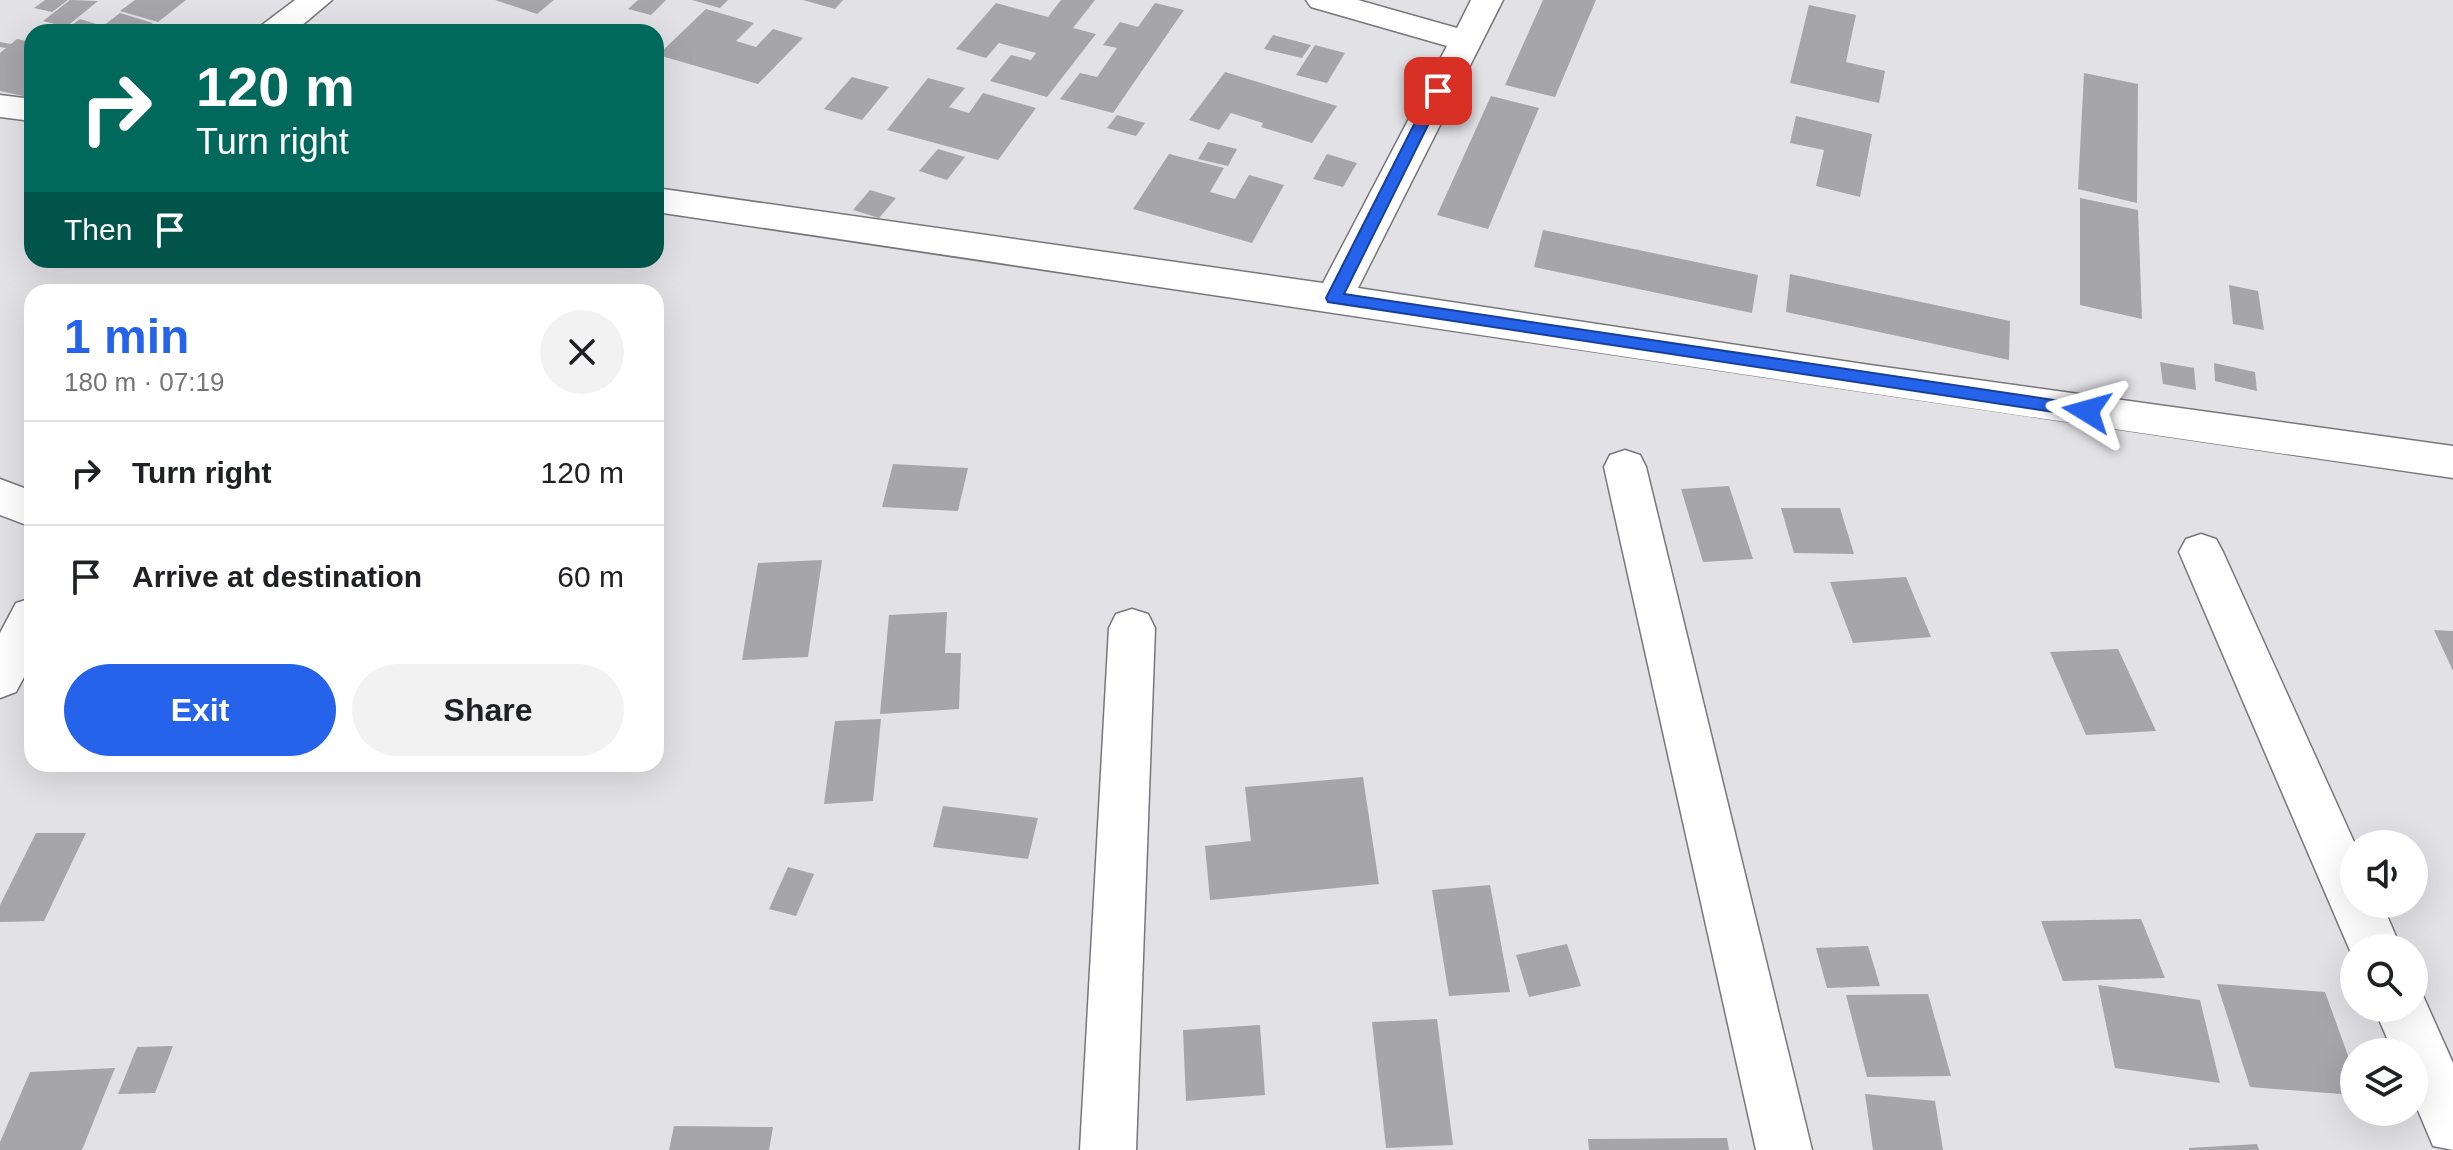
<!DOCTYPE html>
<meta charset="utf-8">
<style>
body{margin:0;font-family:Helvetica,sans-serif;background:#f2f2f2;color:#202124;height:100vh;display:flex;flex-direction:column;font-size:30px;white-space:nowrap}
*{box-sizing:border-box;margin:0}
p{font-size:26px;color:#757577}
.icon{flex:none;width:44px;height:44px;fill:none;stroke:currentColor;stroke-width:2;stroke-linecap:round;stroke-linejoin:round}
.map{position:relative;flex:1;overflow:hidden}
.sheet{position:absolute;left:24px;top:284px;width:640px;height:488px;display:flex;flex-direction:column;background:#fff;border-radius:24px;box-shadow:0 8px 32px #0002}
.sheet>*{flex:none}
.hud{position:absolute;left:24px;top:24px;width:640px;height:244px;border-radius:24px;box-shadow:0 8px 32px #0002;background:#00695c;color:#fff;overflow:hidden}
.controls{position:absolute;left:2340px;top:830px;display:grid;gap:16px}
.controls a{display:grid;place-items:center;width:88px;height:88px;border-radius:50%;background:#fff;box-shadow:0 8px 32px #0002;font-size:40px}
.pin{position:absolute;display:grid;place-items:center;width:68px;height:68px;color:#fff;margin:-34px;border-radius:16px;box-shadow:0 4px 12px #0006}
.me{position:absolute;width:88px;margin:-44px;rotate:278deg;stroke-linejoin:round;filter:drop-shadow(0 0 6px #0008)}
.turn{display:flex;align-items:center;gap:28px;height:168px;padding:0 40px;font-size:36px}
.turn .icon{width:104px;height:104px;stroke-width:2.5}
.turn b{display:block;font-size:56px;line-height:68px}
.then{display:flex;align-items:center;height:76px;padding:0 40px;background:#0003;gap:16px;font-size:30px}
.round{display:grid;place-items:center;flex:none;width:84px;height:84px;border-radius:42px;background:#f2f2f2}
.head{display:flex;align-items:center;justify-content:space-between;height:136px;padding:0 40px}
h1{font-size:48px;font-weight:700;line-height:60px;color:#2563eb}
.action{display:flex;gap:16px;margin-top:auto;padding:16px 40px}
.action a{flex:1;height:92px;border-radius:48px;background:#2563eb;color:#fff;font-size:32px;font-weight:700;line-height:92px;text-align:center}
.action a+a{background:#f2f2f2;color:#202124}
ul{padding:0;list-style:none}
li{display:flex;align-items:center;gap:24px;height:104px;padding:0 40px;border-top:2px solid #e0e0e0}
li div{flex:1}
li b{display:block;font-size:30px}
li em{font-style:normal}
.map>svg:first-child{display:block}
.building{fill:#a6a5aa}
.lines{fill:none;stroke-linecap:round;stroke-linejoin:round}
.minor-casing{stroke:#77767b;stroke-width:3}
.minor{fill:#fff;fill-rule:evenodd}
.route{fill:#2563eb;stroke:#184099;stroke-width:2}
</style>
<div class="map">
<svg width="2453" height="1150" viewBox="0 0 2453 1150">
<rect width="100%" height="100%" fill="#e2e1e6"/>
<g class="building">
<path d="M45,0H68L52,12L34,8Z"/>
<path d="M70,0L98,1L66,27L43,21Z"/>
<path d="M135,0H186L158,22L120,11Z"/>
<path d="M495,0H554L537,14Z"/>
<path d="M638,0H666L651,15L628,9Z"/>
<path d="M692,0H728L720,8Z"/>
<path d="M803,0H843L835,9Z"/>
<path d="M1061,0H1095L1073,28L1096,34L1047,97L990,81L1011,55L1031,60L1036,53L999,43L986,58L956,49L996,3L1048,17Z"/>
<path d="M1543,0H1596L1555,97L1505,85Z"/>
<path d="M1155,3L1184,10L1113,113L1060,99L1080,73L1097,77L1117,48L1103,45L1120,22L1138,27Z"/>
<path d="M1809,5L1856,15L1846,62L1885,71L1879,103L1790,83Z"/>
<path d="M706,9L754,23L736,41L756,47L773,29L803,38L758,84L658,55Z"/>
<path d="M120,13L153,23L141,32H62L80,19L103,26Z"/>
<path d="M1273,35L1311,45L1302,58L1264,49Z"/>
<path d="M17,39L32,42V98L0,91V53L6,48L0,47V42L11,44Z"/>
<path d="M1315,45L1345,53L1327,83L1296,75Z"/>
<path d="M1225,72L1337,106L1312,143L1261,127L1263,123L1231,113L1219,130L1189,120Z"/>
<path d="M2084,73L2138,84L2137,203L2078,189Z"/>
<path d="M852,77L889,87L862,120L824,109Z"/>
<path d="M928,78L965,88L949,107L969,113L983,93L1036,108L998,160L887,130Z"/>
<path d="M1491,96L1539,108L1488,229L1437,215Z"/>
<path d="M1117,115L1145,123L1136,136L1107,128Z"/>
<path d="M1796,116L1872,134L1860,197L1816,186L1824,150L1790,143Z"/>
<path d="M1208,142L1237,149L1228,166L1198,159Z"/>
<path d="M938,149L965,157L947,180L919,171Z"/>
<path d="M1169,154L1224,168L1210,192L1235,199L1249,175L1284,185L1252,243L1133,209Z"/>
<path d="M1327,154L1357,163L1343,187L1313,179Z"/>
<path d="M870,190L896,198L879,218L853,210Z"/>
<path d="M2080,198L2138,210L2142,319L2080,305Z"/>
<path d="M1543,230L1758,275L1752,313L1534,267Z"/>
<path d="M1790,274L2010,321L2009,360L1786,312Z"/>
<path d="M2229,285L2258,291L2264,330L2233,324Z"/>
<path d="M2160,362L2194,368L2196,390L2163,384Z"/>
<path d="M2214,363L2255,372L2257,391L2215,381Z"/>
<path d="M893,464L968,468L958,511L882,507Z"/>
<path d="M1729,486L1753,559L1703,562L1681,489Z"/>
<path d="M1781,508H1840L1854,554L1794,553Z"/>
<path d="M822,560L808,657L742,660L758,563Z"/>
<path d="M1906,577L1931,637L1853,643L1830,582Z"/>
<path d="M947,612L945,653H961L959,709L880,714L889,615Z"/>
<path d="M2434,630L2453,631V671Z"/>
<path d="M2118,649L2156,731L2086,735L2050,652Z"/>
<path d="M881,719L873,801L824,804L835,721Z"/>
<path d="M1363,777L1379,884L1210,900L1205,846L1251,841L1245,787Z"/>
<path d="M943,806L1038,818L1028,859L933,847Z"/>
<path d="M36,833H86L44,921L0,922V905Z"/>
<path d="M788,867L814,874L796,916L769,909Z"/>
<path d="M1490,885L1510,992L1449,996L1432,890Z"/>
<path d="M2141,919L2165,978L2063,981L2041,921Z"/>
<path d="M1567,944L1581,986L1529,997L1516,955Z"/>
<path d="M1868,946L1880,986L1827,988L1816,948Z"/>
<path d="M2217,984L2325,992L2354,1072V1095L2250,1087Z"/>
<path d="M2098,985L2200,1000L2220,1083L2115,1068Z"/>
<path d="M1928,994L1951,1076L1867,1077L1846,995Z"/>
<path d="M1437,1019L1453,1145L1386,1148L1372,1022Z"/>
<path d="M1260,1025L1265,1095L1186,1101L1183,1030Z"/>
<path d="M173,1046L155,1093L118,1094L137,1047Z"/>
<path d="M115,1068L82,1150H0V1142L30,1072Z"/>
<path d="M1865,1094L1935,1101L1943,1150H1873Z"/>
<path d="M674,1126L773,1127L769,1150H669Z"/>
<path d="M1727,1138L1729,1150H1589L1588,1139Z"/>
<path d="M2257,1144L2259,1150H2189V1148Z"/>
</g>
<g class="lines">
<defs>
<g id="minor">
<path d="M295,0H332L294,32H257L262,25Z"/>
<path d="M1306,0H1358L1457,28L1471,0H1503L1358,288L1870,365L2453,446V478C1854,393 1255,300 656,212V188L1323,283L1447,46L1311,7Z"/>
<path d="M0,95L32,99V121L0,117Z"/>
<path d="M1625,450L1640,455L1646,467L1812,1150H1756L1604,467L1610,455Z"/>
<path d="M0,479L32,491V527L0,515Z"/>
<path d="M2201,534L2216,539L2223,552L2355,844L2354,904H2382L2401,948H2354V960L2179,552L2186,539Z"/>
<path d="M32,598V662L16,692L0,698V633L16,603Z"/>
<path d="M1132,609L1148,614L1155,628L1136,1150H1080L1109,628L1116,614Z"/>
<path d="M2414,987L2420,989L2453,1063V1150L2433,1146L2414,1101V1052H2393L2374,1008H2414Z"/>
</g>
</defs>
<use href="#minor" class="minor-casing"/>
<use href="#minor" class="minor"/>
</g>
<path class="route" d="M1438,87L1445,91L1344,294L2087,405L2096,411L2087,417L1328,302L1326,298L1431,91Z"/>
</svg>
<div class="controls">
<a><svg class="icon" aria-label="sound" viewBox="0 0 24 24"><path d="M4 9h4l5-4v14l-5-4H4zM17 9q2 3 0 6"/></svg></a>
<a><svg class="icon" aria-label="search" viewBox="0 0 24 24"><circle cx="10" cy="10" r="6"/><path d="M15 15l6 6"/></svg></a>
<a><svg class="icon" aria-label="layers" viewBox="0 0 24 24"><path d="M12 4l9 5-9 5-9-5zM3 14l9 5 9-5"/></svg></a>
</div>
<div class="pin" style="left:1438px;top:91px;background:#d93025"><svg class="icon" aria-label="arrive" viewBox="0 0 24 24"><path d="M6 21V4h12l-3 4 3 4H6"/></svg></div>
<svg class="me" style="left:2087px;top:411px" viewBox="-20 -20 40 40"><path d="M0-17L14 15 0 8-14 15z" fill="#2563eb" stroke="#fff" stroke-width="4"/></svg>
<div class="hud">
<div class="turn"><svg class="icon" aria-label="right" viewBox="0 0 24 24"><path d="M7 20v-9h11M14 6l5 5-5 5"/></svg><div><b>120 m</b>Turn right</div></div>
<div class="then">Then<svg class="icon" aria-label="arrive" viewBox="0 0 24 24"><path d="M6 21V4h12l-3 4 3 4H6"/></svg></div>
</div>
<section class="sheet">
<div class="head"><div><h1>1 min</h1><p>180 m · 07:19</p></div><a class="round"><svg class="icon" aria-label="close" viewBox="0 0 24 24"><path d="M6 6l12 12M18 6L6 18"/></svg></a></div>
<ul>
<li><svg class="icon" aria-label="right" viewBox="0 0 24 24"><path d="M7 20v-9h11M14 6l5 5-5 5"/></svg><div><b>Turn right</b></div><em>120 m</em></li>
<li><svg class="icon" aria-label="arrive" viewBox="0 0 24 24"><path d="M6 21V4h12l-3 4 3 4H6"/></svg><div><b>Arrive at destination</b></div><em>60 m</em></li>
</ul>
<div class="action"><a>Exit</a><a>Share</a></div>
</section>
</div>
